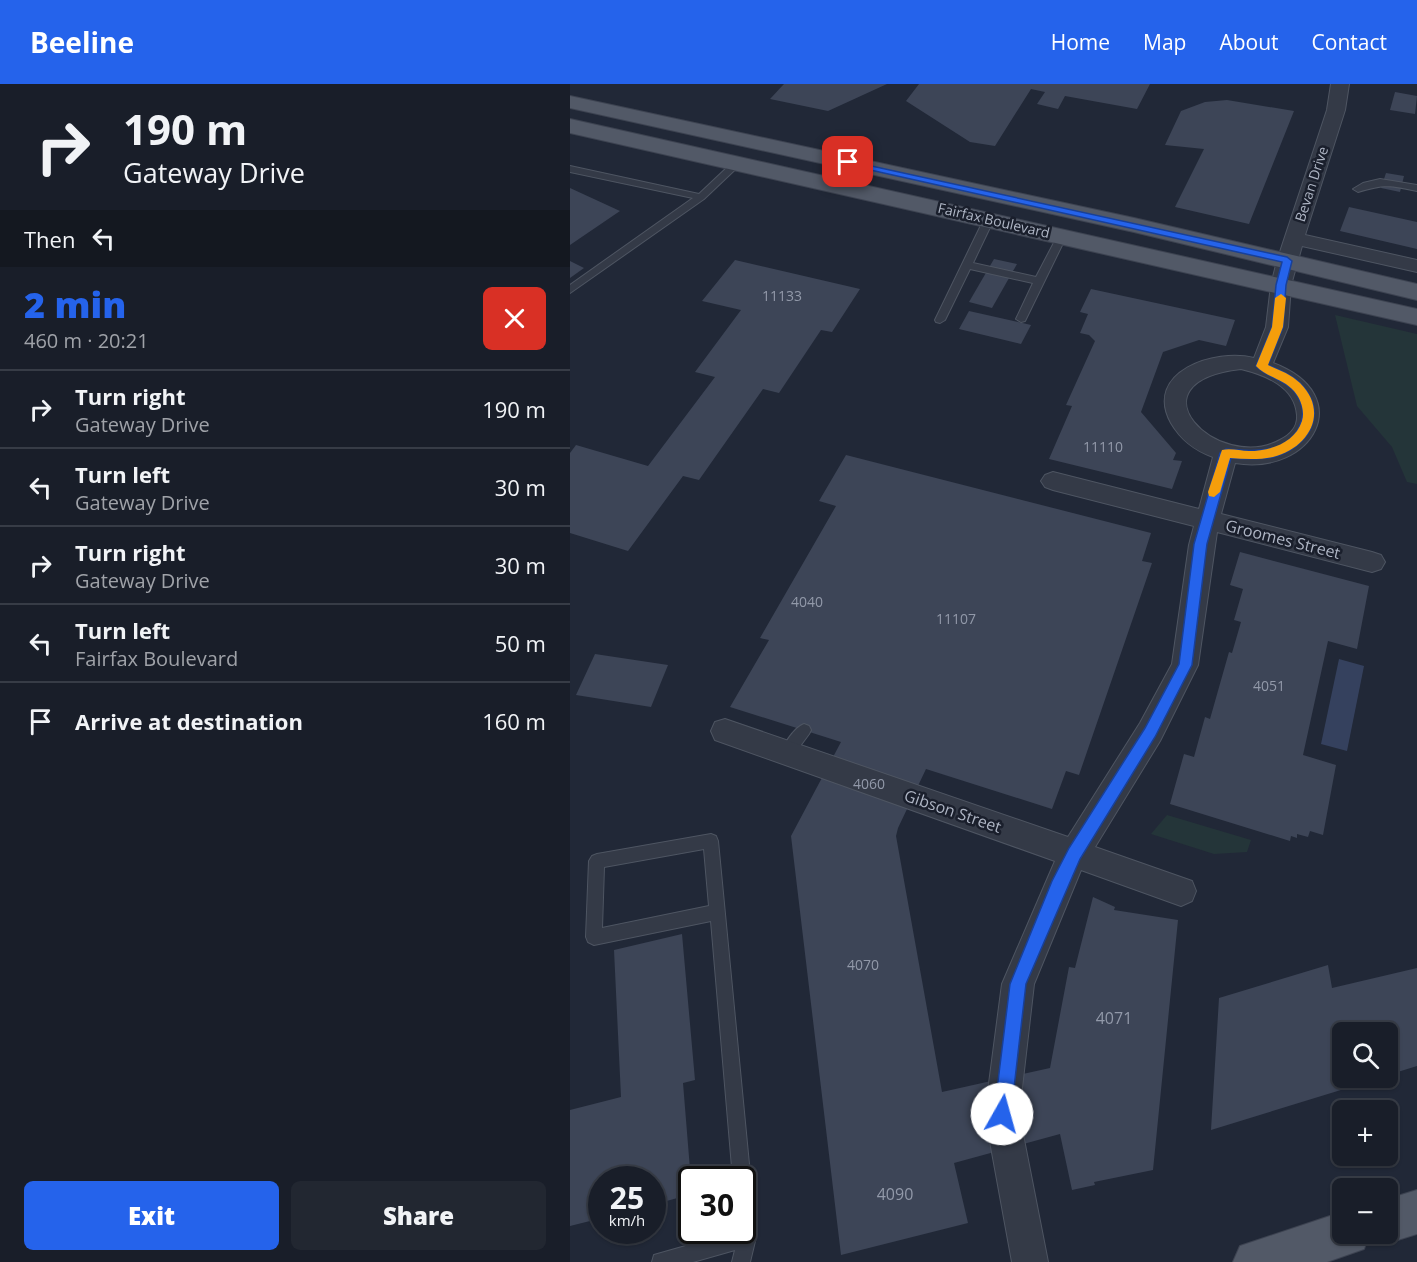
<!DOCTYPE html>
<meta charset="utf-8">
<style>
body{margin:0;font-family:"Open Sans",sans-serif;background:#222731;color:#f1f3f6;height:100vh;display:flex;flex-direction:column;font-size:22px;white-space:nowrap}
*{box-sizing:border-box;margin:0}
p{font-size:20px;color:#9fa2a8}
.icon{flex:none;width:33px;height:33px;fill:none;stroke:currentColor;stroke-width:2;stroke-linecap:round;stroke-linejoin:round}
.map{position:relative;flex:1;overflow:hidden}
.details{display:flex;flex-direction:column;background:#191e29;width:570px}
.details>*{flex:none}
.banner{background:#191e29;color:#f1f3f6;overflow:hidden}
.tools{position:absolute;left:762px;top:938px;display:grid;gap:12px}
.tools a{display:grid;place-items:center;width:66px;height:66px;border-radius:9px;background:#191e29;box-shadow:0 2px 4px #0004,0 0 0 2px #373c46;font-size:30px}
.speed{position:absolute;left:18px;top:1082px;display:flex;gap:12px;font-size:30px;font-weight:700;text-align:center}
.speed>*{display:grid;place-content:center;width:78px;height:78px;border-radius:50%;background:#191e29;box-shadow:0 2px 4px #0004,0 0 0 2px #373c46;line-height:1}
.speed small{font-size:15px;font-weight:400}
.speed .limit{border:3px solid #111;border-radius:9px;background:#fff;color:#111}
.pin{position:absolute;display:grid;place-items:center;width:51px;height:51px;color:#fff;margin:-26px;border-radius:12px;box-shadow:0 3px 9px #0006}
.me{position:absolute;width:66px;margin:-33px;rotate:7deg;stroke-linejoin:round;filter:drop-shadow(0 0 4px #0008)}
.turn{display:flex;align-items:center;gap:21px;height:126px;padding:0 24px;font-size:27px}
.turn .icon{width:78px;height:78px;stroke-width:2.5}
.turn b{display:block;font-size:42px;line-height:51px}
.then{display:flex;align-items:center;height:57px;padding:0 24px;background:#0003;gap:12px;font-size:22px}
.round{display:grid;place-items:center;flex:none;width:63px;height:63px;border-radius:9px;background:#222731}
.summary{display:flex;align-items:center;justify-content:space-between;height:102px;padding:0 24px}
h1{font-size:36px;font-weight:800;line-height:45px;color:#2563eb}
.action{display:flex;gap:12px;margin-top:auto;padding:12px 24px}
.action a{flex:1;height:69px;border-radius:9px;background:#2563eb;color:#fff;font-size:24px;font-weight:800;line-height:69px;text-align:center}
.action a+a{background:#222731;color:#f1f3f6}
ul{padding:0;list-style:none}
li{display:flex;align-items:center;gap:18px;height:78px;padding:0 24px;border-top:2px solid #373c46}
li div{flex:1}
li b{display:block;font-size:22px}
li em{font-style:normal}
header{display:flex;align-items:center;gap:36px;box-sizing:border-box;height:84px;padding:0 30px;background:#2563eb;color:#fff}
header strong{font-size:28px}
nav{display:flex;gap:33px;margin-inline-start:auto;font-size:21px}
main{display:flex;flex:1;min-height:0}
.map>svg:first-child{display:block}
.green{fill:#243539}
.water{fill:#35415e}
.building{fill:#3d4557}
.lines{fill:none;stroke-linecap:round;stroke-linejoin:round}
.lane-casing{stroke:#4e5562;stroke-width:2}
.street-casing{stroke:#4e5562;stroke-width:2}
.primary-casing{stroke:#3d4351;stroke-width:2}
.lane{fill:#343a47;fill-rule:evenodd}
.street{fill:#343a47;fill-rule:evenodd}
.primary{fill:#525967;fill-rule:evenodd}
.route{fill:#2563eb;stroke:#184099;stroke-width:1.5}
.slow{fill:#f59e0b}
.labels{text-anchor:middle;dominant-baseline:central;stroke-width:5;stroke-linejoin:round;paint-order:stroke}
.far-street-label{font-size:14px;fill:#aeb5c4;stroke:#1a1f2c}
.number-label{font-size:14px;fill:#9299a9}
.street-label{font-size:16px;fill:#aeb5c4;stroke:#1a1f2c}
.near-number-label{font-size:16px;fill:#9299a9}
</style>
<header>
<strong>Beeline</strong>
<nav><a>Home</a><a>Map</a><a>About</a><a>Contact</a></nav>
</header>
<main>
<section class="details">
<div class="banner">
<div class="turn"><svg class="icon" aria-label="right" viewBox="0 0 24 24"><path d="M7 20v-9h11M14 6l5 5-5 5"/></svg><div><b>190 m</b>Gateway Drive</div></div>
<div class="then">Then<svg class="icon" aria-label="left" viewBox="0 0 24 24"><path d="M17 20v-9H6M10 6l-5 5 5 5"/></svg></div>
</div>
<div class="summary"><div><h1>2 min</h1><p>460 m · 20:21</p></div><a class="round" style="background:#d93025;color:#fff"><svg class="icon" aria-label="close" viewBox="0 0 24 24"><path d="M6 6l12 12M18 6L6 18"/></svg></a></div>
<ul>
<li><svg class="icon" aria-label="right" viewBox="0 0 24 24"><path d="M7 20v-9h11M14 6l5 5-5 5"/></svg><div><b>Turn right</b><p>Gateway Drive</p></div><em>190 m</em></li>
<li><svg class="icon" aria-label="left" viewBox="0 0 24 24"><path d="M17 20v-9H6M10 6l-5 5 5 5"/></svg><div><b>Turn left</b><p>Gateway Drive</p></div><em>30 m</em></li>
<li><svg class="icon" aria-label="right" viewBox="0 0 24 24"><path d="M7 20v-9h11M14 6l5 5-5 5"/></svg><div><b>Turn right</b><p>Gateway Drive</p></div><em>30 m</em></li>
<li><svg class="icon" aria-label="left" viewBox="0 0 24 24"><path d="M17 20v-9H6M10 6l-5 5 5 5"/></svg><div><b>Turn left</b><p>Fairfax Boulevard</p></div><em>50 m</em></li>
<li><svg class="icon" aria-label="arrive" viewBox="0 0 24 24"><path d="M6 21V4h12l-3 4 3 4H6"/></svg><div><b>Arrive at destination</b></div><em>160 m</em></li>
</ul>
<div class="action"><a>Exit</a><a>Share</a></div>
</section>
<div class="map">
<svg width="847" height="1178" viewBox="0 0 847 1178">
<rect width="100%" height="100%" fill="#212837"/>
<g class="green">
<path d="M765,231L847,250V400L837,398L822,363L787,322Z"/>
<path d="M597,731L681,756L677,768L644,770L581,750Z"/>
</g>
<path class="water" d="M769,575L794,582L777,667L751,660Z"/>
<g class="building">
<path d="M214,0H317L258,27L200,15Z"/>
<path d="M349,0H580L567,25L495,12L488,25L467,20L475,8L461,5L425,62L400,58L336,17Z"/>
<path d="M825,8L847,12L845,30L820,26Z"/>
<path d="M657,16L724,27L679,140L605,123L634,65L595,61L611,27L635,18Z"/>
<path d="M816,89L834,92L830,108L811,104Z"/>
<path d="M0,104L50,127L0,161Z"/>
<path d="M779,123L847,138V165L770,147Z"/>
<path d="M424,175L447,180L422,224L399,218Z"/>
<path d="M165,176L290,205L262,248L251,246L209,309L193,305L129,396L113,392L58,467L0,449V369L6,361L78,382L145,293L125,288L171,226L132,217Z"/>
<path d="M0,177L14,184L0,194Z"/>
<path d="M521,205L665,236L656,262L629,256L593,268L571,328L606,369L603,376L612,377L602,405L479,375L502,322L496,321L525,257L519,251L510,249L518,230L510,228Z"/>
<path d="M399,227L461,241L451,260L389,245Z"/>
<path d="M276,371L581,449L572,477L582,479L509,691L496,687L482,725L356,685L328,744L326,752L372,1008L480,984L499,883L505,884L523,813L545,823L544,826L608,836L583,1086L524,1098L525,1101L502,1106L490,1050L384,1079L398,1139L271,1171L221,752L271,658L160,623L199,556L190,554L266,422L249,417Z"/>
<path d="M670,468L799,502L787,565L758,557L733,671L766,681L753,751L740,747L738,753L727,750V754L721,752L720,757L600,720L614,670L624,673L635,633L640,635L659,568L662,569L671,538L664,536L673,505L660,501Z"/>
<path d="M25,570L98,581L81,623L6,611Z"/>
<path d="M112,850L125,996L113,999L122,1110L82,1121V1095H32V1134L0,1142V1026L51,1013L44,866Z"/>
<path d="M758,881L762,904L847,884V982L818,991V948H772V993L810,994L641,1046L649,914Z"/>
</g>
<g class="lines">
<defs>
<g id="lane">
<path d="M164,77L172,79L134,115L0,209V201L123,114L0,88V82L129,110Z"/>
<path d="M810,95L847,101V107C820,101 814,100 788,108L783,105L793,99Z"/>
<path d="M419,132L424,135L403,179L466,193L489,149H495L497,151L455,237L451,238L446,235L463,199L400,185L375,236L370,239L366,238L365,236L414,135Z"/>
<path d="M234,640L239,642L241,646L239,650L222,673L217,675L212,673L210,669C215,659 224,644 234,640Z"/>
<path d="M141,750L146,752L148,757L186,1153L180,1178H162L165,1166L123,1178H82L84,1171L91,1169L172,1146V1095H163L141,837L24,861L18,858L16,853L19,777L22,772L27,770ZM134,765L139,822L32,844L34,783Z"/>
</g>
<path id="street" d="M761,0H779L775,26L735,151L847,176V188L732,162L721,201L718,243L703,279C788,311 743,392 665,379L651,430L802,468L811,471L815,478L811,485L802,488L647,448L628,581L590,657L525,763L622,797L626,807L622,817L611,822L511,786L464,900L449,1030L478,1178H442L415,1030L432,900L485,777L145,656L141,647L145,638L155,635L498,753L570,639L602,580L619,461L624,442L483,406L475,403L471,397L475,391L483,388L629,425L643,373C624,366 611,356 601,339C573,288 645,264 684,274L696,243L701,201L707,177L757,26ZM671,285C695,291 725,302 727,331C728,343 720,351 710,356C648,390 556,298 671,285Z"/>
<g id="primary">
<path d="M0,12L564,134L847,200V216L564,148L0,24Z"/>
<path d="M0,35L847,225V241L0,49Z"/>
<path d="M847,1106V1150L818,1159L802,1153L801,1149H818V1115Z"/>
<path d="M772,1128V1149H800L794,1165L757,1178H663L670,1162Z"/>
</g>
</defs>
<use href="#lane" class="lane-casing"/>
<use href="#street" class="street-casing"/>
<use href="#primary" class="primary-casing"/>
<use href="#lane" class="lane"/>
<use href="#street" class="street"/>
<use href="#primary" class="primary"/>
</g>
<path class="route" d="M274,76L717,173L722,177L716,201L713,243L698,281C709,286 721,290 730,299C760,329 738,364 703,373C689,376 674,375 661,374L637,460L622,581L585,653L510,775L456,900L441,1030L438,1037L432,1039L426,1037L424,1030L440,900L482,797L499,764L575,644L609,580L624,460L650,369L656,365C670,366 684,368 698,365C726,360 744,332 724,307C714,295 696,293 686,282L702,243L706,201L712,178L278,81L273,78Z"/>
<path class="slow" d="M711,210L716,214L713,243L698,281C709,286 721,290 730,299C760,329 738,364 703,373C689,376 674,375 660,374L650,408L644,413L639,412L638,408L652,366C661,364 670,367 679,367C700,367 725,359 732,337C735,327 731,315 724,307C714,295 696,293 686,282L702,243L705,214Z"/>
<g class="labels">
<g class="far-street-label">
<text transform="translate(741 100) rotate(-72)">Bevan Drive</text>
<text transform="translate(424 136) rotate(13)">Fairfax Boulevard</text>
</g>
<g class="number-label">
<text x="212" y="211">11133</text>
<text x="533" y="362">11110</text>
<text x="237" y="517">4040</text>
<text x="386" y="534">11107</text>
<text x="699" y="601">4051</text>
<text x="299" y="699">4060</text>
<text x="293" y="880">4070</text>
</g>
<g class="street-label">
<text transform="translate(713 455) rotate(14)">Groomes Street</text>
<text transform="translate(383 727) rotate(19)">Gibson Street</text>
</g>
<g class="near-number-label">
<text x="544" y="934">4071</text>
<text x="325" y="1110">4090</text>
</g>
</g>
</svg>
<div class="tools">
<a><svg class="icon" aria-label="search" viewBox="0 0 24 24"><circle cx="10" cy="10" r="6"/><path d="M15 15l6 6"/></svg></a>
<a>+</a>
<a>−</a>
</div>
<div class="speed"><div>25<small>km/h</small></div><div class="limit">30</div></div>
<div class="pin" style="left:278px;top:78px;background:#d93025"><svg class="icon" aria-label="arrive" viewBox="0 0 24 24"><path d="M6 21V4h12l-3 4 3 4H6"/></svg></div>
<svg class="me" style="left:432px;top:1030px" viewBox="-20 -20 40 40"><circle r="19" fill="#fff"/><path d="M0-13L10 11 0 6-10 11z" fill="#2563eb"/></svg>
</div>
</main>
